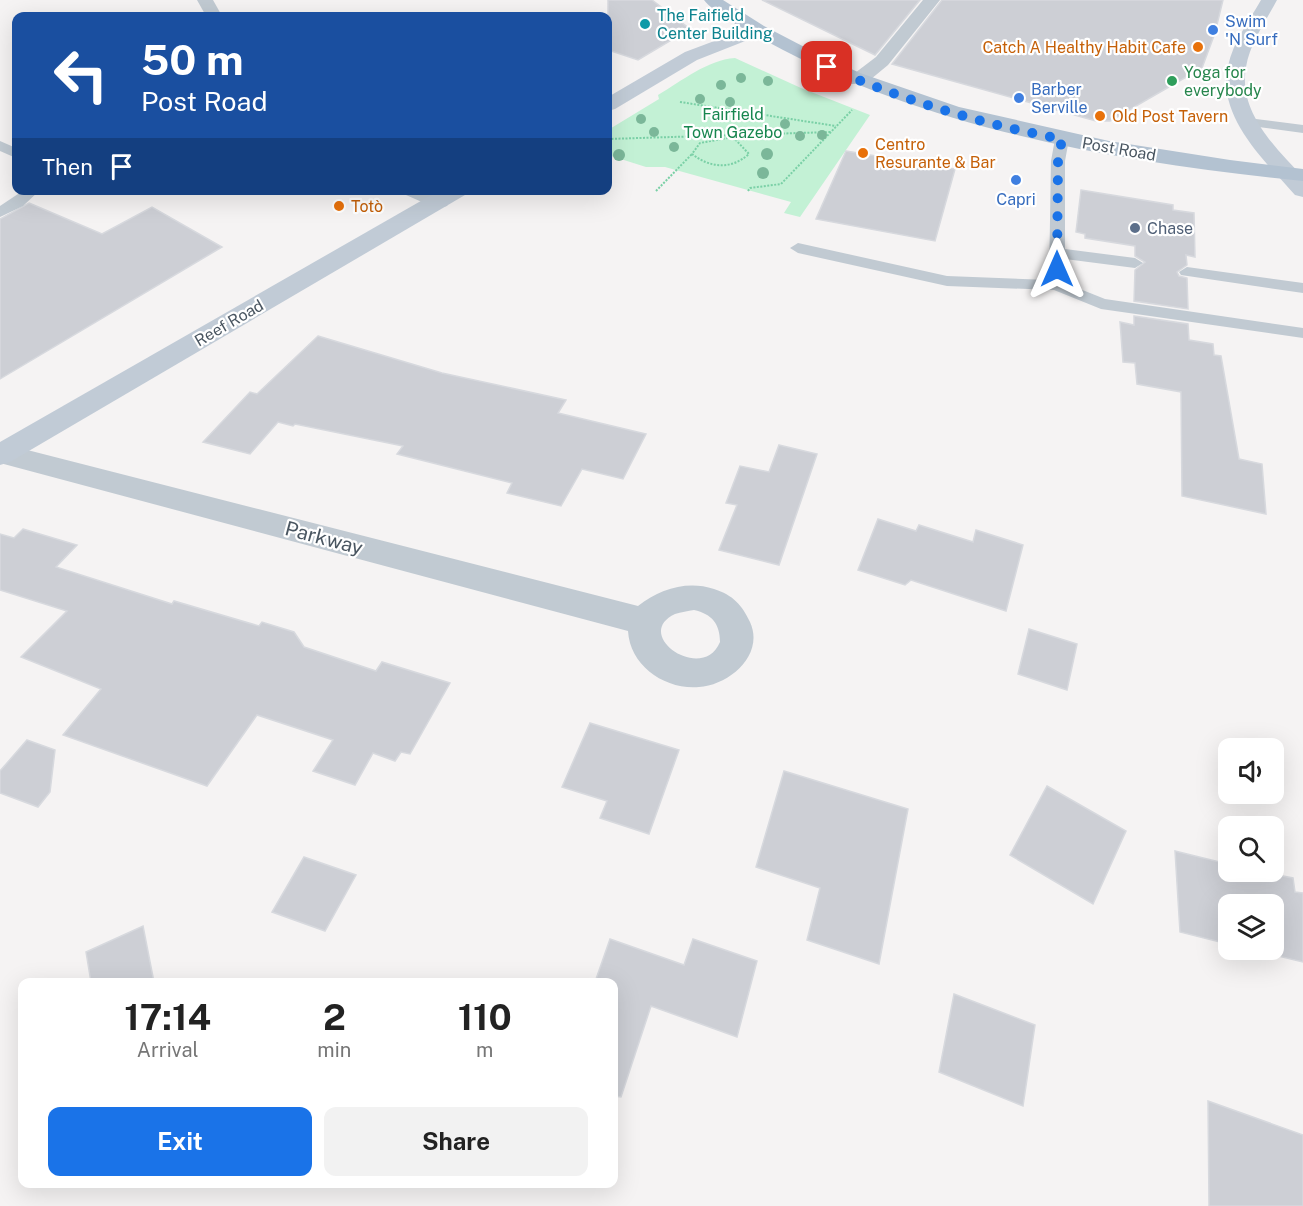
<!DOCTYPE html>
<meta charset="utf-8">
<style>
body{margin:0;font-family:"Public Sans",sans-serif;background:#f2f2f2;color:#222;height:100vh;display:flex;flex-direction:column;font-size:22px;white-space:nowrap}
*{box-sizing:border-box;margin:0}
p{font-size:20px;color:#767676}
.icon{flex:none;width:33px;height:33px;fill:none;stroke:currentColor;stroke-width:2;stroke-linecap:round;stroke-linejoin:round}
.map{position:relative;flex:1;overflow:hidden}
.details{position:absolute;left:18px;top:978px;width:600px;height:210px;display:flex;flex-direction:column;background:#fff;border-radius:12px;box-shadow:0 6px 24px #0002}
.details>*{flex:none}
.top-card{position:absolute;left:12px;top:12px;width:600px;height:183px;border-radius:12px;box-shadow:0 6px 24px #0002;background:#1a4fa0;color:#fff;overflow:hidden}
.tools{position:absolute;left:1218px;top:738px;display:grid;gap:12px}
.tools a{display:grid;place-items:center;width:66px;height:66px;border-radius:12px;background:#fff;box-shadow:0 6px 24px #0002;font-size:30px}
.pin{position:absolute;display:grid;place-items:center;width:51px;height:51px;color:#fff;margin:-26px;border-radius:12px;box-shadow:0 3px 9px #0006}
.me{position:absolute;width:66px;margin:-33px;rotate:0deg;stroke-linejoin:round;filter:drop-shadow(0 0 4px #0008)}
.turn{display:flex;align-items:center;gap:21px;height:126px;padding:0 30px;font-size:27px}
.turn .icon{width:78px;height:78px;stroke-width:2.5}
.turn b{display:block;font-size:42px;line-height:51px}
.then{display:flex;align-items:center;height:57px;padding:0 30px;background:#0003;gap:12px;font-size:22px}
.eta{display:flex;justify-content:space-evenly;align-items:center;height:102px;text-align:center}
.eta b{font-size:36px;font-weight:700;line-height:42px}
.button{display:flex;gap:12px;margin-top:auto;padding:12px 30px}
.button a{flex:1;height:69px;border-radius:12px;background:#1a73e8;color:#fff;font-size:24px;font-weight:700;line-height:69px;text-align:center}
.button a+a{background:#f2f2f2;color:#222}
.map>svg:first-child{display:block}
.green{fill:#c3f1d5}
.building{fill:#cdcfd5;stroke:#d7d9de;stroke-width:1.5}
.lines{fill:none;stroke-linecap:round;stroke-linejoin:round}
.path{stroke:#7ad0a6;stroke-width:2;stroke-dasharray:2 1.5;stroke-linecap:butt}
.lane{fill:#c1cad2;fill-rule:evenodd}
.street{fill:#c1cad2;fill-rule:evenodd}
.secondary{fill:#c1cbd6;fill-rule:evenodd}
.primary{fill:#b3c2d1;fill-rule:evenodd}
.tree{fill:#7bb799}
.route{stroke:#1a73e8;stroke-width:10;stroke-dasharray:0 18}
.culture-dot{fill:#0f9aa8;stroke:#fff;stroke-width:2}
.shop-dot{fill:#3f7fe0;stroke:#fff;stroke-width:2}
.food-dot{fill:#e8710a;stroke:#fff;stroke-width:2}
.leisure-dot{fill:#2e9e5b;stroke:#fff;stroke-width:2}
.service-dot{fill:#5c6f8a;stroke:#fff;stroke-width:2}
.labels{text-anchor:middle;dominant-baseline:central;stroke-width:4.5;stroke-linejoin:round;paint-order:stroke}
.far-culture-label{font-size:16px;fill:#0d838f;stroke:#fff;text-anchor:start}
.far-shop-label{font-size:16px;fill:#366cbe;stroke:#fff;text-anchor:start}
.far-food-label{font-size:16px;fill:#c56008;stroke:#fff;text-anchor:start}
.far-leisure-label{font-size:16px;fill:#27864d;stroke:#fff;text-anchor:start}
.far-park-label{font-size:16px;fill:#17864f;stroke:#fff}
.far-street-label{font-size:16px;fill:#4a5661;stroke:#fff}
.far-service-label{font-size:16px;fill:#4e5e75;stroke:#fff;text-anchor:start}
.street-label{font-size:20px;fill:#4a5661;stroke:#fff}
</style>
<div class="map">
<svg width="1303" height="1206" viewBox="0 0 1303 1206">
<rect width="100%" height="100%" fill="#f5f3f3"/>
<path class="green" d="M735,58L801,88L870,115L800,217L784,213L791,202L665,167H646L608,155V130L659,99L658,95C682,81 707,60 735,58Z"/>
<g class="building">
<path d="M608,0H652L690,29L638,60L608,50Z"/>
<path d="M762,0H920L875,55Z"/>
<path d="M942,0H1223L1215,33L1202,68L1110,121H1096L892,64Z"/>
<path d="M846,151L955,169L935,241L816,219Z"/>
<path d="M1081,190L1173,205V210L1194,213L1195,257L1186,255L1187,265L1177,272L1179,276L1187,278L1188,309L1134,301L1135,270L1145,262L1135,256V246L1085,238V234L1076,232Z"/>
<path d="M29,203L102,234L152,207L222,247L0,379V219Z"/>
<path d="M1134,316L1188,324L1189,340L1213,344L1214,355L1221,356L1239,459L1262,464L1266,514L1182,496L1181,392L1137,384L1135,363L1123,362L1120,322L1134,325Z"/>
<path d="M318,336L442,373L566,400L558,413L646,434L623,479L582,469L561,506L507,493L512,483L397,454L403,446L295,424L293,426L278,422L250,454L203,442L250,392L257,394Z"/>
<path d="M779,445L817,454L779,565L719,550L737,505L726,503L740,466L769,472Z"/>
<path d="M878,519L916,531L919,525L973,542L976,530L1023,545L1006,611L911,580L905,585L858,570Z"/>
<path d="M23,529L77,545L56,567L172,604L174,601L259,626L262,622L294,632L304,647L376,671L382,662L450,683L410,754L401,752L395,761L373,753L355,785L313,771L333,740L257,715L207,786L63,735L101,689L21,657L67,611L0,590V534L14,538Z"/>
<path d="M1029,629L1077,644L1067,690L1018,674Z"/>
<path d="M590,723L679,750L649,834L600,818L607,801L562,787Z"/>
<path d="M27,740L55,750L50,792L38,807L0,793V771Z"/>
<path d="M784,771L908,809L879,964L807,940L820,888L756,867Z"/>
<path d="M1047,786L1126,831L1093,904L1010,855Z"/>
<path d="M1175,851L1228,864V872H1263L1293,878L1295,892L1303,893V962L1253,950H1274V904H1228V944L1180,932Z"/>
<path d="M304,857L356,875L325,931L272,912Z"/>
<path d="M143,926L154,982H91L86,952Z"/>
<path d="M610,939L684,965L693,939L757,961L737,1037L651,1006L621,1097L614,1096V982H595Z"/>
<path d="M954,994L1035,1025L1023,1106L939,1072Z"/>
<path d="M1208,1101L1303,1135V1206H1209Z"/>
</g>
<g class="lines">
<g class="path">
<path d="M680,102L836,126"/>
<path d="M733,137L749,154C731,170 710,168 692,154L700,143Z"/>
<path d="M608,139L831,132"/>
<path d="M656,191L692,154"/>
<path d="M748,191L750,188L781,184L852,110"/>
</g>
<g class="lane">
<path d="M1248,118L1303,125V133L1243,125L1241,122L1243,119Z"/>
<path d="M1062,135L1069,139L1065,161V249L1135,258L1143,263L1135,268L1065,259V283L1105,299L1303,328V338L1101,309L1054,290L947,286L798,253L790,248L798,243L947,276L1049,280L1051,161L1055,139Z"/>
<path d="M0,141L16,148V158L0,151Z"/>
<path d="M24,190H40L23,206L0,217V206Z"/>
<path d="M1187,267L1303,283V293L1181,275L1179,272Z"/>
</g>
<g class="street">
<path d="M197,0H213L222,16H206Z"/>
<path d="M923,0H940L888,65L865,84H851L849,80L851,76L876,57Z"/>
<path d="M403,190C419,190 440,187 450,201L447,206L439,208L431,206L406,195Z"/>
<path d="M0,443L638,606C660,589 687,580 714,589C733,595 742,605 750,622C765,655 729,685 699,687C665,690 630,666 628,631L0,463ZM694,610C712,614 720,624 720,642C703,684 631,635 675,614C681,612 688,611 694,610Z"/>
</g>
<g class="secondary">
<path d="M1261,0H1277C1266,21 1250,43 1246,67C1238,112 1275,147 1303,177V197L1295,195C1265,161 1216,116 1228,66C1233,42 1249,21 1261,0Z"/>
<path d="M757,25L763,26L766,30L763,34L697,60L615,109L608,111V97L685,52Z"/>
<path d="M440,190H468L465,195L10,462L0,465V442Z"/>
</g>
<path class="primary" d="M704,0H723L764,26L812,51L860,73L959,107L1109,141L1230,160L1303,169V181C1122,163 929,130 768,42C753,34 713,13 704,0Z"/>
</g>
<g class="tree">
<circle cx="741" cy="78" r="5"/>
<circle cx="768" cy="81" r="5"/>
<circle cx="721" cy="85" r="5"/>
<circle cx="700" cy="99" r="5"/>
<circle cx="730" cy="102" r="5"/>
<circle cx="641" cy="119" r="5"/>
<circle cx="785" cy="124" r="5"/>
<circle cx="654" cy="132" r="5"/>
<circle cx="822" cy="135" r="5"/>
<circle cx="800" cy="136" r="5"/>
<circle cx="674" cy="147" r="5"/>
<circle cx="767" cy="154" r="6"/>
<circle cx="619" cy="155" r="6"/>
<circle cx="763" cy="173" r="6"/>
</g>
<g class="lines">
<path class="route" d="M827,67C903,100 981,124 1062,139L1058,161L1057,269"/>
</g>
<circle class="culture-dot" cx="645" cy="24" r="6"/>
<g class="shop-dot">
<circle cx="1213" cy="30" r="6"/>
<circle cx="1019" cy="98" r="6"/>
<circle cx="1016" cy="180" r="6"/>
</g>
<g class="food-dot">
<circle cx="1198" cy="47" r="6"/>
<circle cx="1100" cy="116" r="6"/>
<circle cx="863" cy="153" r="6"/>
<circle cx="339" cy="206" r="6"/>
</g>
<circle class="leisure-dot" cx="1172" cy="81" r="6"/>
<circle class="service-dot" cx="1135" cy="228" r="6"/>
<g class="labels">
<g class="far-culture-label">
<text x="657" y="15">The Faifield<tspan x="657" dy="18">Center Building</tspan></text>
</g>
<g class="far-shop-label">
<text x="1225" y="21">Swim<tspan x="1225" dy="18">'N Surf</tspan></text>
<text x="1031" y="89">Barber<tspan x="1031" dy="18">Serville</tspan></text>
<text x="1016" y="199" text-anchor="middle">Capri</text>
</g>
<g class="far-food-label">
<text x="1186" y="47" text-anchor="end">Catch A Healthy Habit Cafe</text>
<text x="1112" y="116">Old Post Tavern</text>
<text x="875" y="144">Centro<tspan x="875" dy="18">Resurante &amp; Bar</tspan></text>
<text x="351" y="206">Totò</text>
</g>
<g class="far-leisure-label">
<text x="1184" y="72">Yoga for<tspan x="1184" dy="18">everybody</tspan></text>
</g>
<g class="far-park-label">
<text x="733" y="114">Fairfield<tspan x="733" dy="18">Town Gazebo</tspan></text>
</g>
<g class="far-street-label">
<text transform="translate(1119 149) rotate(10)">Post Road</text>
<text transform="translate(229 323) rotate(-30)">Reef Road</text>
</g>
<g class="far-service-label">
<text x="1147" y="228">Chase</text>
</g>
<g class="street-label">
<text transform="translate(324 538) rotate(15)">Parkway</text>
</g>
</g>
</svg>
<div class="tools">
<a><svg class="icon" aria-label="sound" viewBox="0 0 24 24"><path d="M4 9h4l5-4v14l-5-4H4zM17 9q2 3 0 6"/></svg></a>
<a><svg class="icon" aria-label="search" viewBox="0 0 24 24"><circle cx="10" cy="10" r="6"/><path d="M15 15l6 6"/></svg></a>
<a><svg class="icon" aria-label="layers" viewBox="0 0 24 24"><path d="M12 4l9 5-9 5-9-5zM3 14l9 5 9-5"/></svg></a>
</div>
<div class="pin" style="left:827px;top:67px;background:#d93025"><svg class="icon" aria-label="arrive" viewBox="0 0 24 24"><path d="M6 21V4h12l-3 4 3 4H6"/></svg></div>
<svg class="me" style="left:1057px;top:269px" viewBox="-20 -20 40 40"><path d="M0-17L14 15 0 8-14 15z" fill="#1a73e8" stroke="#fff" stroke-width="4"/></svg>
<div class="top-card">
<div class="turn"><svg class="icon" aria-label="left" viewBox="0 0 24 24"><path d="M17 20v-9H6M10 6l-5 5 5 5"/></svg><div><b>50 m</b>Post Road</div></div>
<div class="then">Then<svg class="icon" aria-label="arrive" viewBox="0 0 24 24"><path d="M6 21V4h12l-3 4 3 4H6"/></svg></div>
</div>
<section class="details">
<div class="eta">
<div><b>17:14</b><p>Arrival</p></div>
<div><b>2</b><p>min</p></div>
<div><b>110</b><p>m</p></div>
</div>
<div class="button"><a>Exit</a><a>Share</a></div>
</section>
</div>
